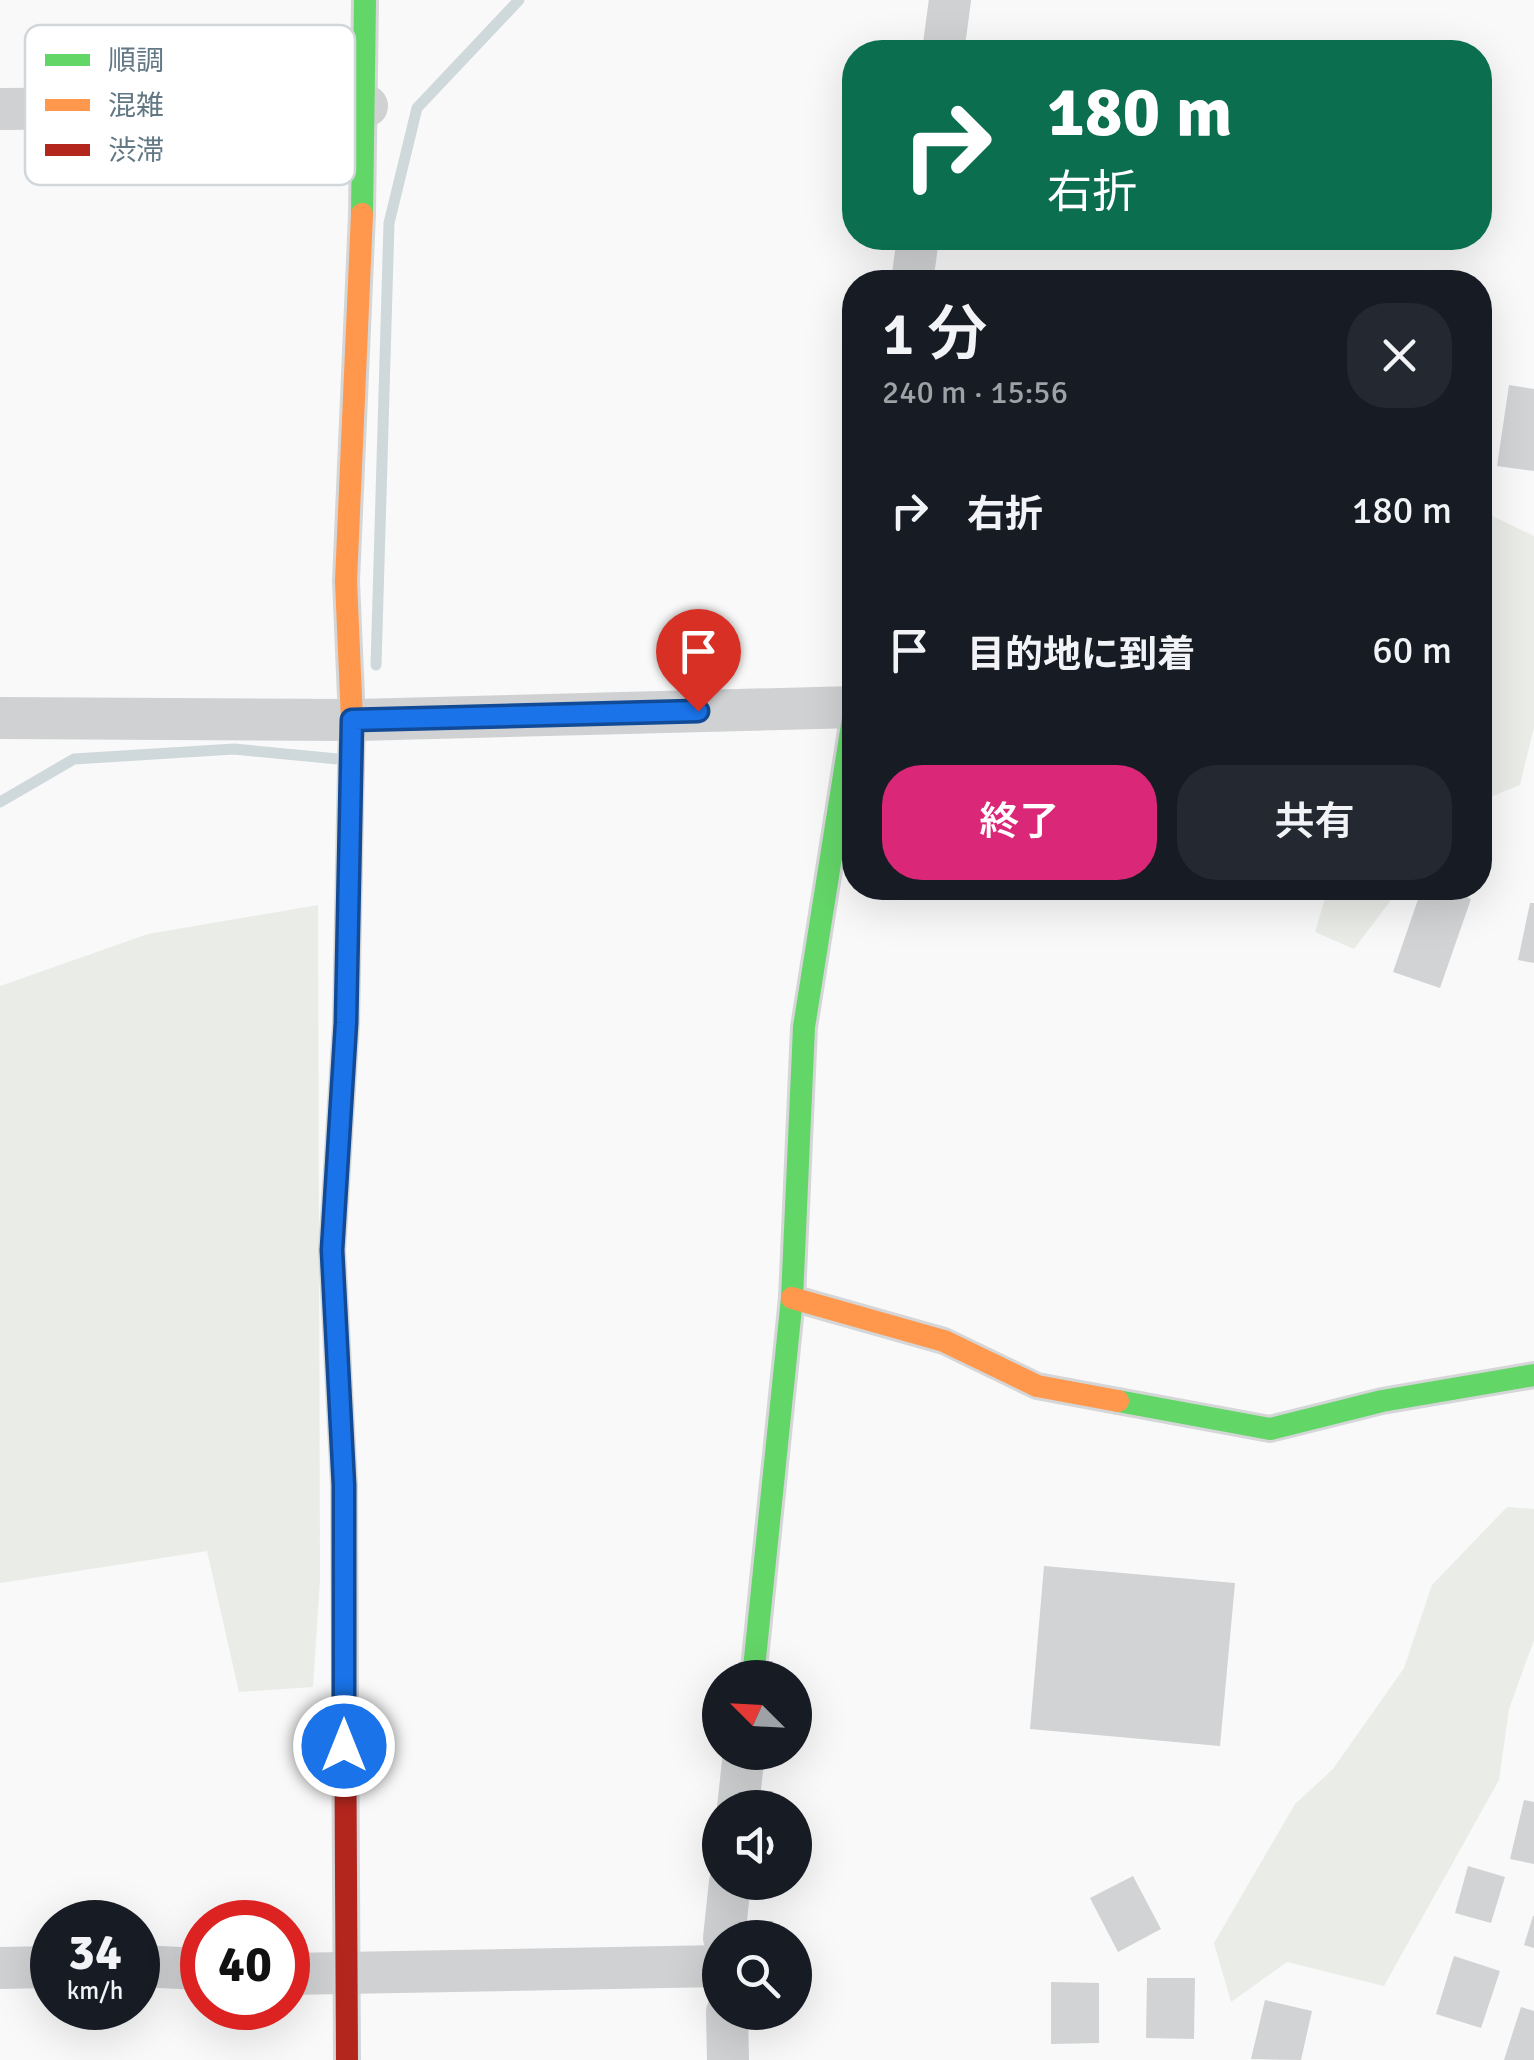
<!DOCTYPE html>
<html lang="ja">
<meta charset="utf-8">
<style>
body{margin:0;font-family:Signika,"Noto Sans JP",sans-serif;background:#242831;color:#f1f3f6;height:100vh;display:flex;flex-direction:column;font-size:38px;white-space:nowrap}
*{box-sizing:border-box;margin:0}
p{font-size:32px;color:#9ea1a6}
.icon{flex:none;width:55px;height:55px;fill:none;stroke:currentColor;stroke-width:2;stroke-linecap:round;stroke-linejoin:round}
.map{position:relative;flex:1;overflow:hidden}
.drawer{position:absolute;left:842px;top:270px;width:650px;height:630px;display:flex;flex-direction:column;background:#171b24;border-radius:40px;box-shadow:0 10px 40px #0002}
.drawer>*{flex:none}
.top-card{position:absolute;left:842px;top:40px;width:650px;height:210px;border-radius:40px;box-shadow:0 10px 40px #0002;background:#0b6e4f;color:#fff;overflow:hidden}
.needle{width:65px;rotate:294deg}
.buttons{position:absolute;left:702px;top:1660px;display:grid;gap:20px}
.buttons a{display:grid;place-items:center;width:110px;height:110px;border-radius:50%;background:#171b24;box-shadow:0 10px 40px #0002;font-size:50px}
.speed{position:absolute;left:30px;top:1900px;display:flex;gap:20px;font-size:50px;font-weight:700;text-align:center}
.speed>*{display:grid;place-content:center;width:130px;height:130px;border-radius:50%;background:#171b24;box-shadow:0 10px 40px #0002;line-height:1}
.speed small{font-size:25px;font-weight:400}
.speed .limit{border:15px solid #d22;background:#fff;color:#111}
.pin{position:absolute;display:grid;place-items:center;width:85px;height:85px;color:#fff;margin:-102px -42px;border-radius:50% 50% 50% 0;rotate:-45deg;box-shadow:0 0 10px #0007}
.pin .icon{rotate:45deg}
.me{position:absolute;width:110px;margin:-55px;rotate:0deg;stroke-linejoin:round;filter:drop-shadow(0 0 8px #0008)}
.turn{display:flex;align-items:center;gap:35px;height:210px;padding:0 40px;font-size:45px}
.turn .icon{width:130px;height:130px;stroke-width:2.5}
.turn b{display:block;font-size:70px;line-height:85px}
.round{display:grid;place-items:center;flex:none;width:105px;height:105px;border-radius:40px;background:#242831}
.overview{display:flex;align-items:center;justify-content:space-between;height:170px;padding:0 40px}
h1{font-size:60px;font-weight:600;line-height:75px}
.action{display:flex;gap:20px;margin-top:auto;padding:20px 40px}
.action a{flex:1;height:115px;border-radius:40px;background:#db2777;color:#fff;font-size:40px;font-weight:600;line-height:115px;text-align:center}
.action a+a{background:#242831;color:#f1f3f6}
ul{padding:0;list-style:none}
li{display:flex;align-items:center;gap:30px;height:140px;padding:0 40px}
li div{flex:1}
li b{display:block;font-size:38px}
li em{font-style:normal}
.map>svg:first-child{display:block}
.green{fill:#e9ece7}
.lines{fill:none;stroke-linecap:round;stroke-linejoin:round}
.stream{stroke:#cfd9db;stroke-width:11}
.building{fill:#d1d3d4}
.fast-casing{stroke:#d5d6d7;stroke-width:28}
.slow-casing{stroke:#d5d6d7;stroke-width:28}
.jam-casing{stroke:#d5d6d7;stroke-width:28}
.street{stroke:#cfd1d2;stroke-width:42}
.fast{stroke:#63d668;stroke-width:22}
.slow{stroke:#ff974d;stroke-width:22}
.jam{stroke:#b3261e;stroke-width:22}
.route-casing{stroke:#114b97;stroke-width:25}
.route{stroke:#1a73e8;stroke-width:18}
.key{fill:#fff;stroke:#d0d6da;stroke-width:2.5}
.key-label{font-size:28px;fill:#637885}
</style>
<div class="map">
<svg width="1534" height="2060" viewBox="0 0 1534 2060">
<rect width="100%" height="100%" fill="#f9f9f9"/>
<g class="green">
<path d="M1480,510L1534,536V727L1520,785L1480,801Z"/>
<path d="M1328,888H1400L1354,949L1315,932Z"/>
<path d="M318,905L320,1579L313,1687L239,1692L207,1551L0,1583V986L148,934Z"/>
<path d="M1507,1507L1534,1509V1640L1509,1709L1499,1780L1384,1986L1287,1962L1231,2002L1214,1943L1295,1804L1333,1769L1404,1668L1432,1585Z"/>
</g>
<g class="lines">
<g class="stream">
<path d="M376,665L389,223L417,108L519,0"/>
<path d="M0,802L74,759L234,749L338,759"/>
</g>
</g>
<g class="building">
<path d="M1509,385L1534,389V471L1497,466Z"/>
<path d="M1422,888H1440L1471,899L1440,988L1393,972Z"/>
<path d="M1530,903H1534V963L1518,960Z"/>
<path d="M1044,1566L1235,1583L1220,1746L1030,1729Z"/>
<path d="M1524,1800L1534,1802V1864L1510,1859Z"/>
<path d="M1468,1866L1505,1877L1491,1923L1455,1913Z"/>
<path d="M1133,1876L1161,1929L1118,1952L1090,1898Z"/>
<path d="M1533,1916H1534V1948L1524,1945Z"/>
<path d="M1454,1956L1500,1971L1481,2028L1436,2014Z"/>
<path d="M1147,1978H1195L1194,2039L1146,2038Z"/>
<path d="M1051,1982L1099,1983V2043L1051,2044Z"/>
<path d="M1265,2000L1312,2011L1301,2060L1251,2059Z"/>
<path d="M1521,2007L1534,2011V2060H1504Z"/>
</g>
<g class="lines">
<defs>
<g id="fast">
<path d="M362,214L365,0"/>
<path d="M1118,1401L1270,1429L1382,1401L1534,1375"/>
<path d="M753,1678L792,1298L804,1027L855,706"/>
<path d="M345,1693L344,1485L332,1250L346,1023L350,815"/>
</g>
<g id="slow">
<path d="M350,815L352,720L346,581L362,214"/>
<path d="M792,1298L944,1341L1037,1386L1118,1401"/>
</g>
<path id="jam" d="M345,1693L347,2060"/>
</defs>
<use href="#fast" class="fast-casing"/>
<use href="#slow" class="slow-casing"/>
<use href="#jam" class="jam-casing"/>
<g class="street">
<path d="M943,52L950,0"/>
<path d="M0,109L367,106"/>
<path d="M912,282L918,238"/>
<path d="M0,718L352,720"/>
<path d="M357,720L855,707"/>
<path d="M738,1808L744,1752"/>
<path d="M724,1938L730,1882"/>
<path d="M138,1966L202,1969"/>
<path d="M0,1968L52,1967"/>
<path d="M288,1974L720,1966"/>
<path d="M727,2012L728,2060"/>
</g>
<use href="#fast" class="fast"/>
<use href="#slow" class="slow"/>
<use href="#jam" class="jam"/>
</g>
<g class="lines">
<defs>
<path id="route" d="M344,1746V1485L332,1250L346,1023L352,720L698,711"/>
</defs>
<use href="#route" class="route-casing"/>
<use href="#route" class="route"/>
</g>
<rect x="25" y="25" width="330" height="160" rx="15" class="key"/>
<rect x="45" y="54" width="45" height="12" fill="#63d668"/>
<rect x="45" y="99" width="45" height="12" fill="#ff974d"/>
<rect x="45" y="144" width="45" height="12" fill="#b3261e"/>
<g class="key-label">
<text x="108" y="70">順調</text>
<text x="108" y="115">混雑</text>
<text x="108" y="160">渋滞</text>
</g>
</svg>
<div class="buttons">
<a><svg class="needle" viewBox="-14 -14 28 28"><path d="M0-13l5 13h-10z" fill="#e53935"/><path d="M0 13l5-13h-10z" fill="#9ea1a6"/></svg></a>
<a><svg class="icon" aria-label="sound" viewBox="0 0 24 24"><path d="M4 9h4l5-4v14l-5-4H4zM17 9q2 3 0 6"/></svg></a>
<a><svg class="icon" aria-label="search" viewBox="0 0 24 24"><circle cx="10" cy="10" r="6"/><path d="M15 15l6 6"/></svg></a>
</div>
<div class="speed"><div>34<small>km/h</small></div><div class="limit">40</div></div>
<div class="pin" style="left:698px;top:711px;background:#d93025"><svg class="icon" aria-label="arrive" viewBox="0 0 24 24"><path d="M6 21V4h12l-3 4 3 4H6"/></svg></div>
<svg class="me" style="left:344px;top:1746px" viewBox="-20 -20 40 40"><circle r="17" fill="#1a73e8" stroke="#fff" stroke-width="3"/><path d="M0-11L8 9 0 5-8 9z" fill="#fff"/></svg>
<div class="top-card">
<div class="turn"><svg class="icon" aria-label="right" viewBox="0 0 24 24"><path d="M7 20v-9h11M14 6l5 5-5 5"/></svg><div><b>180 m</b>右折</div></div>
</div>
<section class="drawer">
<div class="overview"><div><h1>1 分</h1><p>240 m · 15:56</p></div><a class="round"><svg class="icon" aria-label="close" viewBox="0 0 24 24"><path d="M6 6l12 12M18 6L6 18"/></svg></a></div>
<ul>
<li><svg class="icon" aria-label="right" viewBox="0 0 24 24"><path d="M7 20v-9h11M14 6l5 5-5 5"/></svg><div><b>右折</b></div><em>180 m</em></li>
<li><svg class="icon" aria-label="arrive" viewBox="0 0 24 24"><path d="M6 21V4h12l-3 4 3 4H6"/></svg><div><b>目的地に到着</b></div><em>60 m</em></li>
</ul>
<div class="action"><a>終了</a><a>共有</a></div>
</section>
</div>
